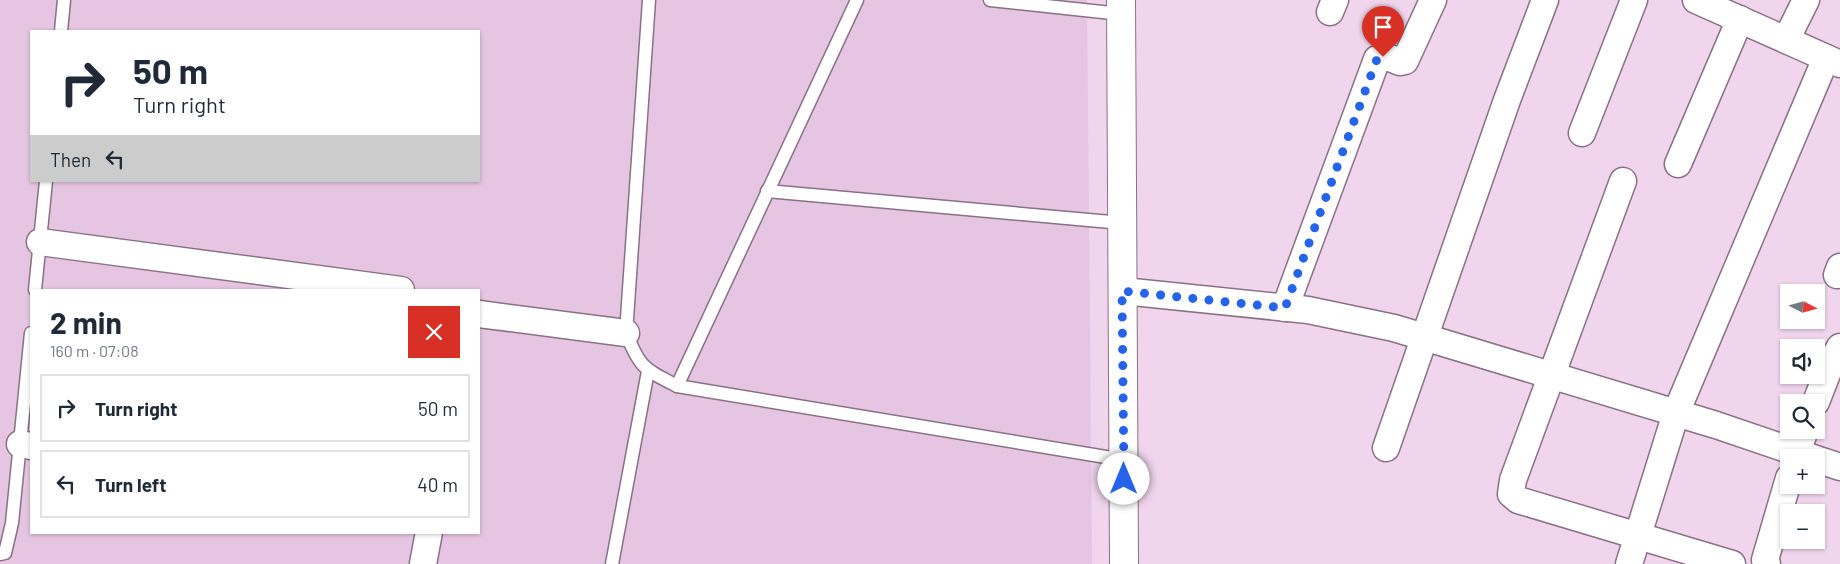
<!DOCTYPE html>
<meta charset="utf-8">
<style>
body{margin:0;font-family:Barlow,sans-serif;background:#f2f2f3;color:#1f2937;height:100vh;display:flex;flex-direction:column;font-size:19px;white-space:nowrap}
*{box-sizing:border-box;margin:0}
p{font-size:16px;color:#747a83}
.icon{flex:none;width:28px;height:28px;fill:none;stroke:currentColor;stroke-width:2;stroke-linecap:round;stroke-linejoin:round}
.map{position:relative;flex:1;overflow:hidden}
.drawer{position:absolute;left:30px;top:289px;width:450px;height:245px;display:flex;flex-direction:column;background:#fff;border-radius:0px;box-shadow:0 1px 4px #0004}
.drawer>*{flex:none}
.banner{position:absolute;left:30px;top:30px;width:450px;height:152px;border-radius:0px;box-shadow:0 1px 4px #0004;background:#fff;color:#1f2937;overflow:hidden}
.needle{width:32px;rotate:96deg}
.tools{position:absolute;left:1780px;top:284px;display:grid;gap:10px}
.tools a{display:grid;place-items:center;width:45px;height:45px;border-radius:0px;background:#fff;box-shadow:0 1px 4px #0004;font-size:25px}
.pin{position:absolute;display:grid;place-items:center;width:42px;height:42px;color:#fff;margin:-51px -21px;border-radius:50% 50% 50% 0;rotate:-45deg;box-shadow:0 0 5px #0007}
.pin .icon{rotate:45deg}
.me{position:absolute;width:55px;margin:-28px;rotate:0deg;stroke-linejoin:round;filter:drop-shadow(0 0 4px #0008)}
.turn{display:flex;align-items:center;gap:18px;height:105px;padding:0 20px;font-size:22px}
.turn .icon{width:65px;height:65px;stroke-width:2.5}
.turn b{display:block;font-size:35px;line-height:42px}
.then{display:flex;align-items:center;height:48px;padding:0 20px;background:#0003;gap:10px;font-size:19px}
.round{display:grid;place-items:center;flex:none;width:52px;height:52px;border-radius:0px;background:#f2f2f3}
.summary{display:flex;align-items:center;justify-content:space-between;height:85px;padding:0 20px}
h1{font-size:30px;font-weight:700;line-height:38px}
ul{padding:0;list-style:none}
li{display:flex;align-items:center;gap:15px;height:68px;margin:0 10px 8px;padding:0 10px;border:2px solid #e0e1e3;border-radius:0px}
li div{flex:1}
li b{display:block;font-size:19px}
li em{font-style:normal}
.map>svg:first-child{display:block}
.built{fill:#e5c5e1;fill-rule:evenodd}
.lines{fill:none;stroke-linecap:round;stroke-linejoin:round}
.service-casing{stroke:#897186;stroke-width:15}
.minor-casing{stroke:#897186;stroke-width:29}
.tertiary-casing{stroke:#897186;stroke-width:30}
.service{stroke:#fff;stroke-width:12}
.minor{stroke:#fff;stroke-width:26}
.tertiary{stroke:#fff;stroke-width:28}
.route{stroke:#2563eb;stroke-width:9;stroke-dasharray:0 16.2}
</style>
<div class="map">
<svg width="1840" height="564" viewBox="0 0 1840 564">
<rect width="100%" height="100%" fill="#f0d5ed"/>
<path class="built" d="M0,0H1087L1092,564H0ZM31,31H479V181H31ZM31,290H479V532H31Z"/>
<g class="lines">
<defs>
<g id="service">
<path d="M649,0L626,333C640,368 644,369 677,386L1124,460"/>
<path d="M990,0L1121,14"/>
<path d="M61,31L64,0"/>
<path d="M767,191L1122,223"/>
<path d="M35,290L46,181"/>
<path d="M677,386L857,0"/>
<path d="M0,554L5,553L12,523L31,333"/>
<path d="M612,564L648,371"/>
</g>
<g id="minor">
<path d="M1696,0L1840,64"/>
<path d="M1330,12L1335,0"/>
<path d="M1786,40L1806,0"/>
<path d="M1582,133L1634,0"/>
<path d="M1678,164L1740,19"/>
<path d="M1623,181L1513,480L1511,494L1518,500L1732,564"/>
<path d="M40,242L401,290"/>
<path d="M1837,275L1840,267"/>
<path d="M1123,291L1308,310L1394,328L1716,425L1813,458"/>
<path d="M1285,308L1377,59C1386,56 1391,58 1400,62L1405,61L1433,0"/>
<path d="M479,314L626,333"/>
<path d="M1816,402L1832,361L1840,347"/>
<path d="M20,444L31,446"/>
<path d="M1386,448L1507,100L1545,0"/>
<path d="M1795,458L1805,430"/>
<path d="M1816,459L1840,467"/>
<path d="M423,564L429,532"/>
<path d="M1629,564L1676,413L1826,58"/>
<path d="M1767,564L1765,560L1789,478"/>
</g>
<path id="tertiary" d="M1121,0L1124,564"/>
</defs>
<use href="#service" class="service-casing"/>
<use href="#minor" class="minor-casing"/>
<use href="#tertiary" class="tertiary-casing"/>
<use href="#service" class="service"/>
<use href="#minor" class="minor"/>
<use href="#tertiary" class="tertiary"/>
</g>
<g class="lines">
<path class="route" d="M1124,479L1122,291L1285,308L1377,59L1383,57"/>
</g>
</svg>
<div class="tools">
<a><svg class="needle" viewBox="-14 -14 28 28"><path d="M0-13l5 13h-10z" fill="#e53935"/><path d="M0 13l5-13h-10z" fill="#747a83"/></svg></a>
<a><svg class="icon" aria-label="sound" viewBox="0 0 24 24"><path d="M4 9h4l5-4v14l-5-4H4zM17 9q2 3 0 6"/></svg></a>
<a><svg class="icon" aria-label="search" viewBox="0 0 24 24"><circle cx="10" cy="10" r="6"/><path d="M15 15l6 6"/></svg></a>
<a>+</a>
<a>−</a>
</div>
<div class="pin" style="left:1383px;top:57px;background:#d93025"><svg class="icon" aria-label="arrive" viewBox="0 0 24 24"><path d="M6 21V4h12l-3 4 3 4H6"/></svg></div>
<svg class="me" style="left:1124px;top:479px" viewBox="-20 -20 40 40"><circle r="19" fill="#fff"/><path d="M0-13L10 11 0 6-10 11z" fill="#2563eb"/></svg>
<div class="banner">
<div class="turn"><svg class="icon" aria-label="right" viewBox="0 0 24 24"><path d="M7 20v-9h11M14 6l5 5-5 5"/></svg><div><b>50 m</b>Turn right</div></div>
<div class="then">Then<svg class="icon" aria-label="left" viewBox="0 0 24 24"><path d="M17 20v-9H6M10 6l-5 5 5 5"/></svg></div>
</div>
<section class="drawer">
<div class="summary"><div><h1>2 min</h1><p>160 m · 07:08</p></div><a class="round" style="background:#d93025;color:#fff"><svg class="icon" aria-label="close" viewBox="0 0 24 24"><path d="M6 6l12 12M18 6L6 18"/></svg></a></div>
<ul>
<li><svg class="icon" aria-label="right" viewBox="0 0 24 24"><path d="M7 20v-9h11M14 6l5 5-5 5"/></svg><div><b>Turn right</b></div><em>50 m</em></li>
<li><svg class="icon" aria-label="left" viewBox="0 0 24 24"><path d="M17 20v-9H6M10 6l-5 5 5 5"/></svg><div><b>Turn left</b></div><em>40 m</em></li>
</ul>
</section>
</div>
